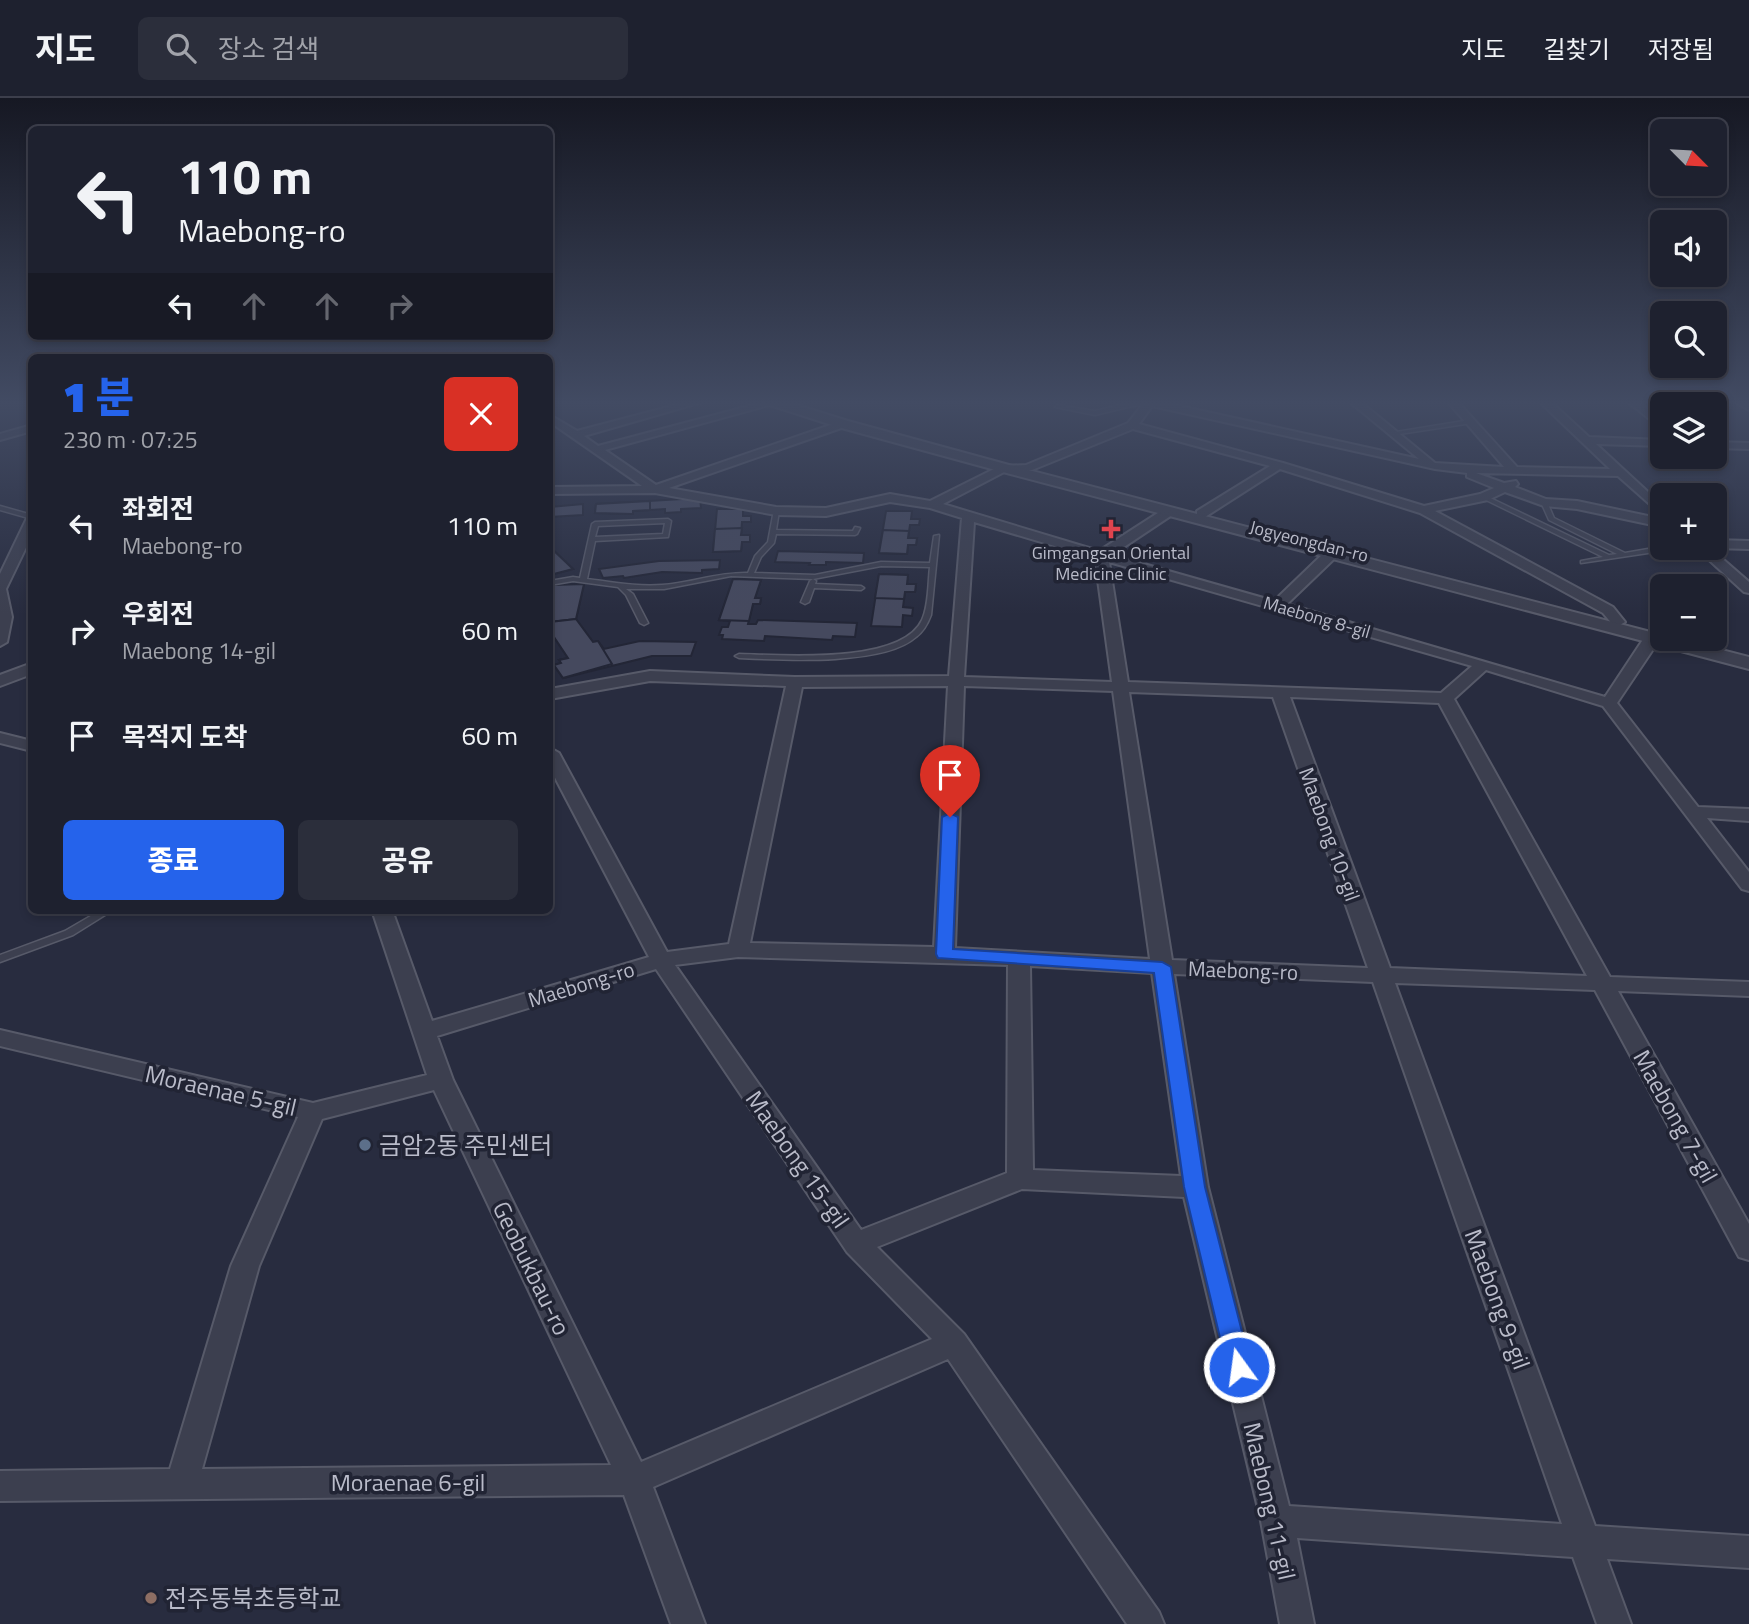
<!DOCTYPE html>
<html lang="ko">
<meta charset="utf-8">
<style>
body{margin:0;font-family:"Titillium Web","Noto Sans KR",sans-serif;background:#2b2e3b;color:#f1f3f6;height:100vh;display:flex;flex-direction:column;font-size:26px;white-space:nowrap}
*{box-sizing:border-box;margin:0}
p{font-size:23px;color:#a1a3aa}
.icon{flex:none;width:38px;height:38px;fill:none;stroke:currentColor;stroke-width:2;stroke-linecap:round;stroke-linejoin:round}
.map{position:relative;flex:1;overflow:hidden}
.details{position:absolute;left:28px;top:256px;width:525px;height:560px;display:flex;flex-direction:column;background:#1e212f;border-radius:10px;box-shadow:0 4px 10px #0003,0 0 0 2px #3c3e4b}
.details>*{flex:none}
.top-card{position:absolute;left:28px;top:28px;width:525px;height:214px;border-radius:10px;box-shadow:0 4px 10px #0003,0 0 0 2px #3c3e4b;background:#1e212f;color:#f1f3f6;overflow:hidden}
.needle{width:46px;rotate:114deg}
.fabs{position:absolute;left:1650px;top:21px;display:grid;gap:14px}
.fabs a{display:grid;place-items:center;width:77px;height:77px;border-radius:10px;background:#1e212f;box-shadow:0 4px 10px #0003,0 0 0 2px #3c3e4b;font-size:35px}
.pin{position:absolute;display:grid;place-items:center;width:60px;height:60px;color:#fff;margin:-72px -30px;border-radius:50% 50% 50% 0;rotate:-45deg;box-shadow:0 0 7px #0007}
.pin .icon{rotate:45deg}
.me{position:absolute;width:77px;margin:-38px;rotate:346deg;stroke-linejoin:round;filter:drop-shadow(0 0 5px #0008)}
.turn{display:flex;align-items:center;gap:24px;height:147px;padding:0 35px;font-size:32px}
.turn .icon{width:91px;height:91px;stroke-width:2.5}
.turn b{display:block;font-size:49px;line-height:60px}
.lanes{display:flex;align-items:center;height:66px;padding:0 35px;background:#0003;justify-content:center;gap:35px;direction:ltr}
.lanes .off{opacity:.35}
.round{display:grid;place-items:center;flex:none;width:74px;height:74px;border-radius:10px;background:#2b2e3b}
.headline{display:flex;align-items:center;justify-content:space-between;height:119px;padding:0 35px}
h1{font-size:42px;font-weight:800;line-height:52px;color:#2563eb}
.cta{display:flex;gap:14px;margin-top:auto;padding:14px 35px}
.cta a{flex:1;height:80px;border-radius:10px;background:#2563eb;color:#fff;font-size:28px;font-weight:800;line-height:80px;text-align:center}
.cta a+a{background:#2b2e3b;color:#f1f3f6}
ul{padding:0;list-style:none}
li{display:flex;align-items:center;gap:21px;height:105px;padding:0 35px}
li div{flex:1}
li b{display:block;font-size:26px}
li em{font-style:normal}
header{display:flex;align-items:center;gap:42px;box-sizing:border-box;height:98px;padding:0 35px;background:#1e212f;border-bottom:2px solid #3c3e4b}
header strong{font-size:33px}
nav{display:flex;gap:38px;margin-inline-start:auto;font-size:24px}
.search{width:490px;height:63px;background:#2b2e3b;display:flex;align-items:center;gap:18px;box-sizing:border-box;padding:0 24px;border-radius:10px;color:#a1a3aa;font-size:26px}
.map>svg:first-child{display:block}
.building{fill:#45495e;stroke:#232636;stroke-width:2}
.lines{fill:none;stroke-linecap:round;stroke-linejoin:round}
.service-casing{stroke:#575a69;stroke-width:3}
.minor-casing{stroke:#575a69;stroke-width:4}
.tertiary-casing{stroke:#575a69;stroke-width:4}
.service{fill:#3c3f4f;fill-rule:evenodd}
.minor{fill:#3c3f4f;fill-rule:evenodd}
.tertiary{fill:#3c3f4f;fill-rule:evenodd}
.route{fill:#2563eb;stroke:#184099;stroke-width:2}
.health-dot{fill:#e0444e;stroke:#212434;stroke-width:2.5}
.service-dot{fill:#5c6f8a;stroke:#212434;stroke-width:2.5}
.education-dot{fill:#8d6e63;stroke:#212434;stroke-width:2.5}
.labels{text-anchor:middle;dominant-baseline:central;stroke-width:7;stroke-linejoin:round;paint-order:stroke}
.far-street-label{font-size:18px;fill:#b9bbc9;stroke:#212434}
.far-poi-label{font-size:18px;fill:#b9bbc9;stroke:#212434}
.street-label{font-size:21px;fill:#b9bbc9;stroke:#212434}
.near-street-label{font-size:24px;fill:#b9bbc9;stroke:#212434}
.near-poi-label{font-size:24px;fill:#b9bbc9;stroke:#212434;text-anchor:start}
</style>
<header>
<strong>지도</strong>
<div class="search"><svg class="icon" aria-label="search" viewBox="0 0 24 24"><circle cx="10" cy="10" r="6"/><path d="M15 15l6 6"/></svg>장소 검색</div>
<nav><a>지도</a><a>길찾기</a><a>저장됨</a></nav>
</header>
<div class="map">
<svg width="1749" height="1526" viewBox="0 0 1749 1526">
<rect width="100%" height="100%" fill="#282c3f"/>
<g class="building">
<path d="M700,400L701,410L681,411V414L665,415V411L633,413V416L595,415L596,406Z"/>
<path d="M650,403V412L633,413V416L595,415L596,406Z"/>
<path d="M583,406V417L550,419V425V409Z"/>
<path d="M717,411H743V418H751V424H742L741,437H750V444H742L741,453L713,454Z"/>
<path d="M886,413H912L911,421H920L919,427H910L908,440H917L916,447H908L907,456L879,455Z"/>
<path d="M742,430L741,437H750V444H742L741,453L713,454L715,431Z"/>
<path d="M883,432L909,433L908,440H917L916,447H908L907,456L879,455Z"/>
<path d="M550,449L573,471L550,477Z"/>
<path d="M550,449L573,471L550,477Z"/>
<path d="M778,453L864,455L863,465L826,464V467H809L810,465L775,464Z"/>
<path d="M720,462L719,471L702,472V475L662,474L624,480L623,478L603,480L599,471L659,463Z"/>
<path d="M879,476L908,477L907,486H916L915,494H905L903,509L913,510L912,518L903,517L902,529L871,528Z"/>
<path d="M879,476L908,477L907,486H916L915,494H905L904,501L875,500Z"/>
<path d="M733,481L761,482L755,500H761L760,506H753L748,526H756L758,522L857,525L855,539L833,538L832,542L765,538L764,543L722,541L723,537H719L722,529H728L730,523L719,522Z"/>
<path d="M733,481L761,482L755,500H761L760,506H753L749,523L719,522Z"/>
<path d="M584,486L576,521L593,544L598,543L604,551L640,543L696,544L691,558H652L563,580L554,567L561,565L559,562L568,560L550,533V503L553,487Z"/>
<path d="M584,486L576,521L550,524V503L553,487Z"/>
<path d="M576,521L593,544L598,543L612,566L563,580L554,567L561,565L559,562L568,560L550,533V524Z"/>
</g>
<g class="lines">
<defs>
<g id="service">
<path d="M1147,304L1152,305L1128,309L1095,317L1055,309L1058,307L1095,313L1128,305Z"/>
<path d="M1470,322L1472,323V325L1393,337L1390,335Z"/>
<path d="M1484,397L1609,457L1617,456L1549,422L1541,404L1542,403L1547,404L1554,420L1625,455L1648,451L1651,453L1648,455L1581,465V463L1603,459L1482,400V398Z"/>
<path d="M0,408L32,417V421L0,412Z"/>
<path d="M774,412L779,413L776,432L853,433L855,429L860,430L857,436L855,437L776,436L774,445L761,459L754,475L815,477L881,464L930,465L934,438L939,437L931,517C928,525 923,534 916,539C884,568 782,562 739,560L735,558L739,556C781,557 901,567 922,522C929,507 928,485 930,469L881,468L813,481L816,483L815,486L861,488L864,490L861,492L814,490L809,504L805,506L801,504L810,483L813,481L731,478L664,491H626L633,496L648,525L644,527L640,525L626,497L618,489L573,483L550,487V483L573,479L580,480L592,426L595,424L668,421L671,423L668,439L595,443L587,481C612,484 637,489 662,487C691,485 718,474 748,475L755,458L768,444ZM665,425L663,436L595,439L598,428Z"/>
<path d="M101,812H113L73,837L0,864V857L65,833Z"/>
</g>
<g id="minor">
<path d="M687,304H702L584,338L598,348L764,304H780L605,352L656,387L839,324H847V328L669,390L776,409L826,410L890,396L930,403L1000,368L1026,367L1128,325L1143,306L1141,304H1162L1419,361L1350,304H1361L1435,365L1504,369L1448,304H1458L1517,369L1610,371L1540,304H1551L1589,339L1662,342V348L1596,346L1662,407V417L1618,378L1476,375L1504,385L1516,383L1518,386L1515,389L1546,401L1577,403L1662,421V429L1577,411L1544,408L1505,394L1488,402L1435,413L1613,509L1625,524L1618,528L1613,527L1603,515L1420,415L1280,371L1205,419H1197V413L1270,368L1133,331L1032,372L1006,373L943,406L1099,453L1164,411H1172V417L1112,457L1274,503L1326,453H1336V459L1287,506L1605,599L1646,537L1653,531H1662V538L1617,605L1698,709L1749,711V723L1707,720L1749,774V793L1742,791L1603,608L1486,572L1454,601L1610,879L1749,884V898L1618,893L1749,1126V1162L1739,1159L1595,892L1395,885L1595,1428L1749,1438V1470L1607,1461L1631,1526H1597L1573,1459L1297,1440L1314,1526H1280L1261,1423L1184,1099L1022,1091L877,1149L964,1236L1159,1514L1164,1526H1127L948,1261L653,1389L705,1526H671L624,1397L0,1403V1373L170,1371L231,1168L298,1019L0,948V932L313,1005L427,977L372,812H392L432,923L649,859L550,670V650L559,655L667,854L729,846L786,588L650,583L550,601V591L650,573L795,579L949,578L962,420L930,410L890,404L826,418L776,417L655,395L550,396V389L642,388L550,324V317L577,333ZM1152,308L1435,371L1467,375V379L1494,390L1480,396L1424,408L1283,365L1139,326ZM974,424L1095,460L1112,584L964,579ZM1109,464L1472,568L1441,595L1128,584ZM948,588L934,849L750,845L802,589ZM964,588L1113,593L1150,861L955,850ZM1129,594L1273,599L1368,870L1172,862ZM1290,599L1439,605L1587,878L1390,870ZM738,859L1008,867L1007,1075L861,1132L675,867ZM1030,868L1152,875L1181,1078L1033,1072ZM656,871L847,1154L932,1241L641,1364L453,982L437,938ZM1174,876L1373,884L1562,1426L1289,1408L1208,1089ZM434,992L611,1367L202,1371L259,1168L322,1021Z"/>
<path d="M1628,304H1639L1662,323V331Z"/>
<path d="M32,327V333L0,342V336Z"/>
<path d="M1715,344L1749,345V351L1715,350Z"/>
<path d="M32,418V437L6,491L12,519L7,544L0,548V476L26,422Z"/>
<path d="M1715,442L1749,443V451L1714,450Z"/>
<path d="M1696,450H1710L1749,484V495L1744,494Z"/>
<path d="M32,565V576L0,588V577Z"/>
<path d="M0,635L32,643V653L0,645Z"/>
</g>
<g id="tertiary">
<path d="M769,304H787L848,323L1009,367L1662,537V541H1679L1749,559V571L999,373L838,329L770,307Z"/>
<path d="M1735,304H1749V312Z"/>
</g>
</defs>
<use href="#service" class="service-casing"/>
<use href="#minor" class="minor-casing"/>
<use href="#tertiary" class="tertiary-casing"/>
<use href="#service" class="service"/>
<use href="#minor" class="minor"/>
<use href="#tertiary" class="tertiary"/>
</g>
<linearGradient id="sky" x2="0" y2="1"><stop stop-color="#161823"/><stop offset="0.59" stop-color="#424b63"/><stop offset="1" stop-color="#424b63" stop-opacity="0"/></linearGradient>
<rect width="1749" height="517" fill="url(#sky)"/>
<path class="route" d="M950,715L958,719L953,851L1162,864L1171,869L1205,1089L1251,1269L1248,1276L1239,1279L1231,1276L1227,1269L1184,1089L1154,875L938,860L936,856L942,719Z"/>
<path class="health-dot" d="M1107.5 420.5h7v7h7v7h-7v7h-7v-7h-7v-7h7z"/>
<circle class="service-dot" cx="365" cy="1047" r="7"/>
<circle class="education-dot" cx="151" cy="1500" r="7"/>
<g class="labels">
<g class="far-street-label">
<text transform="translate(1309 443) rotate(14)">Jogyeongdan-ro</text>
<text transform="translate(1317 519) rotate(16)">Maebong 8-gil</text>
</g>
<g class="far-poi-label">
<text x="1111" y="454">Gimgangsan Oriental<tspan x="1111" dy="21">Medicine Clinic</tspan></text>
</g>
<g class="street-label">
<text transform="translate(1330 736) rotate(70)">Maebong 10-gil</text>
<text transform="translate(1243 872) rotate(2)">Maebong-ro</text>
<text transform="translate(581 886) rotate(-17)">Maebong-ro</text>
</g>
<g class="near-street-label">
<text transform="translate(221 992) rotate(13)">Moraenae 5-gil</text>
<text transform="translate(1676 1018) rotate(61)">Maebong 7-gil</text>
<text transform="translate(798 1061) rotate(55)">Maebong 15-gil</text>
<text transform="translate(532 1170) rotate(64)">Geobukbau-ro</text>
<text transform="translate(1498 1201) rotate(70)">Maebong 9-gil</text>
<text x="408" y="1384">Moraenae 6-gil</text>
<text transform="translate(1270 1403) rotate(77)">Maebong 11-gil</text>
</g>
<g class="near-poi-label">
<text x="379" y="1047">금암2동 주민센터</text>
<text x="165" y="1500">전주동북초등학교</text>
</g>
</g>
</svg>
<div class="fabs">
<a><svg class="needle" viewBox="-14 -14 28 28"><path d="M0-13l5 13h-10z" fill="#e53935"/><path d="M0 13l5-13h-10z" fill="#a1a3aa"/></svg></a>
<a><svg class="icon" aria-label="sound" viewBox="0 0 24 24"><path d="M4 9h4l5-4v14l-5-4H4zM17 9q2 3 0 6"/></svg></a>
<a><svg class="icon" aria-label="search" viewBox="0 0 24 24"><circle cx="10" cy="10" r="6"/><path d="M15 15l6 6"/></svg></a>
<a><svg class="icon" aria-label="layers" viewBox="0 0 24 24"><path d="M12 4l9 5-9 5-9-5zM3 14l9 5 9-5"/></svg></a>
<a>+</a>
<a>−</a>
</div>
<div class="pin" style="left:950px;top:719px;background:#d93025"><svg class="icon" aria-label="arrive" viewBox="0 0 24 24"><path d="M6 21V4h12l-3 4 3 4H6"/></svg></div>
<svg class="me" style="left:1239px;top:1269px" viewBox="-20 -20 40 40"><circle r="17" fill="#2563eb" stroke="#fff" stroke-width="3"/><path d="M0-11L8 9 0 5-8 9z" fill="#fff"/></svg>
<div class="top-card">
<div class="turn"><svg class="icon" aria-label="left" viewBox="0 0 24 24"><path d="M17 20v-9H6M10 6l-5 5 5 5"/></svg><div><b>110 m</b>Maebong-ro</div></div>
<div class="lanes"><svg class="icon" aria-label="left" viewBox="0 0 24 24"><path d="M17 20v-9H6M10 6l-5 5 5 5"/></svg><svg class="icon off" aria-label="ahead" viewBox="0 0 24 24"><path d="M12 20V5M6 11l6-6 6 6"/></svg><svg class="icon off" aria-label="ahead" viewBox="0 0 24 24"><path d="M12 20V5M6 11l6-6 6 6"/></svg><svg class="icon off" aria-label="right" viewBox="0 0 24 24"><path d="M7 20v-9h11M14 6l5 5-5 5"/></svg></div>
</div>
<section class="details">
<div class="headline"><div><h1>1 분</h1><p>230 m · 07:25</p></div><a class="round" style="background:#d93025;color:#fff"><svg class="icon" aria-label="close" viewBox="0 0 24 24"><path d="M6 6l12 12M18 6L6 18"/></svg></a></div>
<ul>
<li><svg class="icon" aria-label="left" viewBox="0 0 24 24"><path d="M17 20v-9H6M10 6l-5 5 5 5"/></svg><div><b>좌회전</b><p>Maebong-ro</p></div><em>110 m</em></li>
<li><svg class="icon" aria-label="right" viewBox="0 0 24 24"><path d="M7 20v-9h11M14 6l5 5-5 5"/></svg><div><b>우회전</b><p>Maebong 14-gil</p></div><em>60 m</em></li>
<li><svg class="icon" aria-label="arrive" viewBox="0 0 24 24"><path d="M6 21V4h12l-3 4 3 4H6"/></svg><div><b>목적지 도착</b></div><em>60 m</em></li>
</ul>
<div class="cta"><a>종료</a><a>공유</a></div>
</section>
</div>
